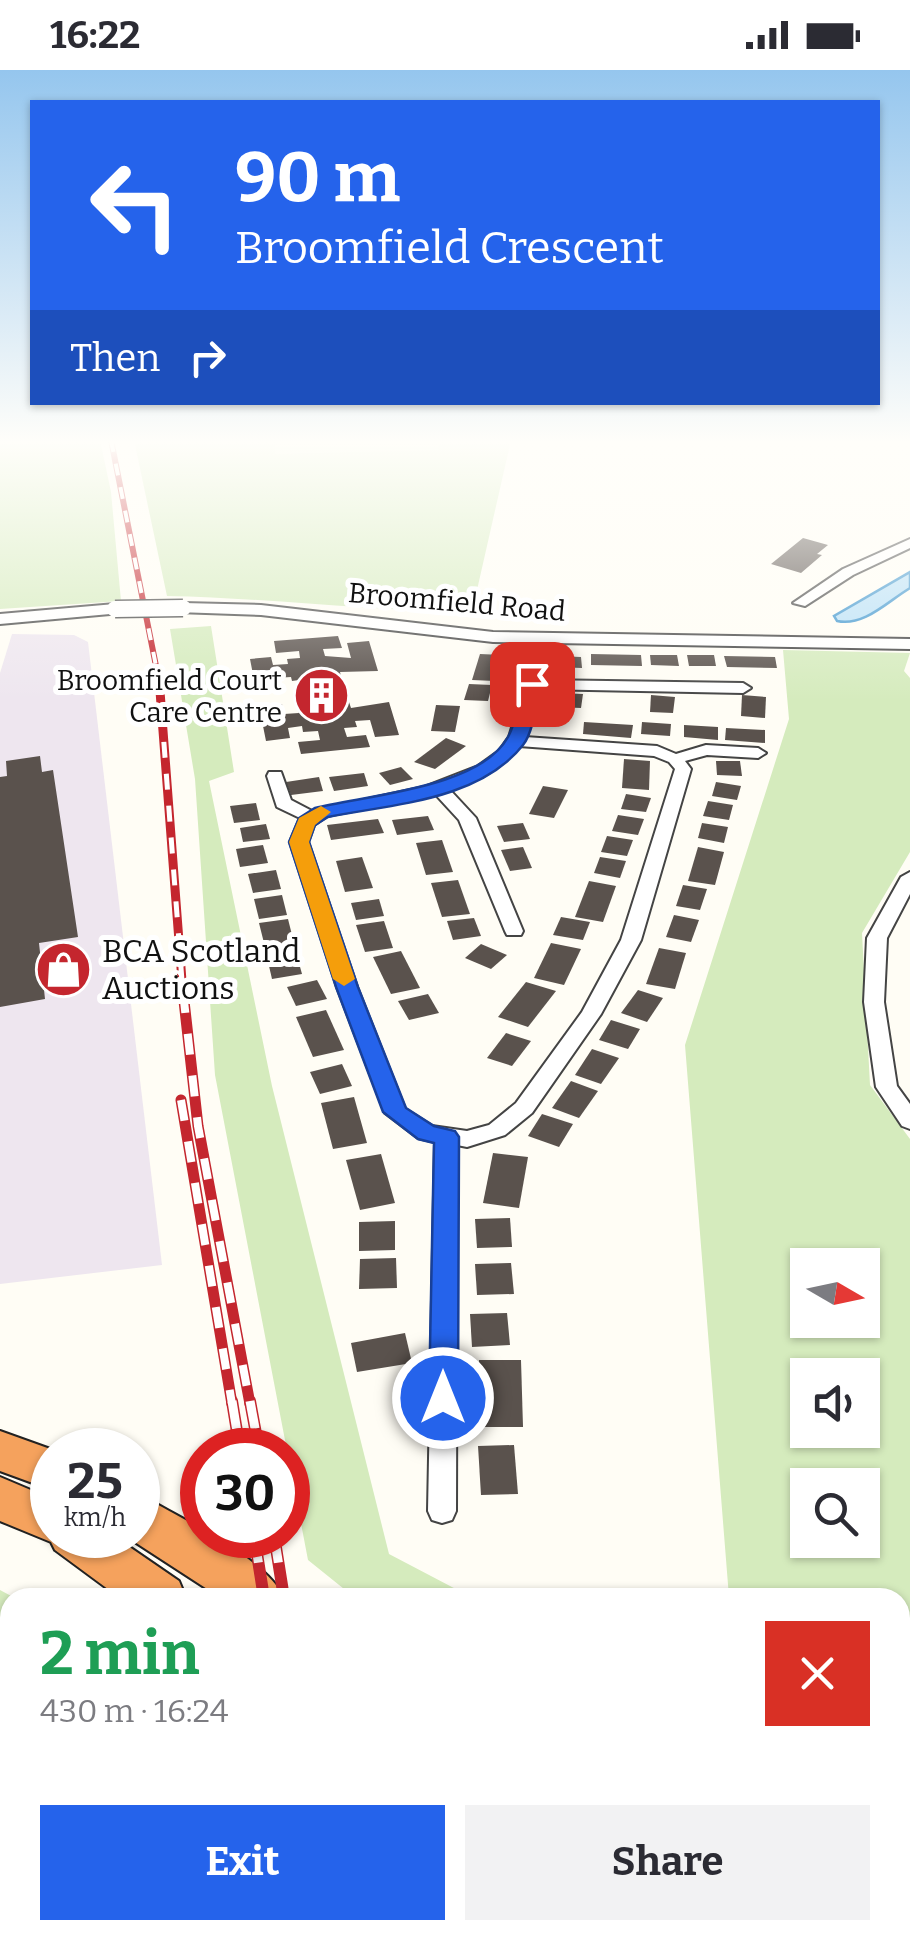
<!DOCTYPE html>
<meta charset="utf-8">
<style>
body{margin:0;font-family:Bitter,serif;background:#f2f2f3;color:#2b2b33;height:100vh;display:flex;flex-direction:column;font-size:38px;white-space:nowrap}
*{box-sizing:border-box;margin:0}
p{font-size:32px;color:#7c7c81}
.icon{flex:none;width:55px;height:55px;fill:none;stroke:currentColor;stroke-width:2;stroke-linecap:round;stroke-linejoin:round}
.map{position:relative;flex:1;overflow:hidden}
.side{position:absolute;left:0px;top:1518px;width:910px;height:352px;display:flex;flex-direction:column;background:#fff;border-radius:30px 30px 0 0;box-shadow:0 2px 8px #0004}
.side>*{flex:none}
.banner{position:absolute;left:30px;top:30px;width:850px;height:305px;border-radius:0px;box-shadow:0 2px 8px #0004;background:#2563eb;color:#fff;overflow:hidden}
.needle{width:65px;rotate:99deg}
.fabs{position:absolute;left:790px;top:1178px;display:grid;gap:20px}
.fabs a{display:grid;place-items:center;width:90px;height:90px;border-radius:0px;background:#fff;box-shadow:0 2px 8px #0004;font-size:50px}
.speed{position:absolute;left:30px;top:1358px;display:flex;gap:20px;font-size:50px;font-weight:700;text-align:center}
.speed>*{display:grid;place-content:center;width:130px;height:130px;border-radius:50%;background:#fff;box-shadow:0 2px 8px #0004;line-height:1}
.speed small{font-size:25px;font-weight:400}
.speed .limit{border:15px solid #d22;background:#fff;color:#111}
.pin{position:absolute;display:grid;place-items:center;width:85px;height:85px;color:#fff;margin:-42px;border-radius:20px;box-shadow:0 5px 15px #0006}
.me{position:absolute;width:110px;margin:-55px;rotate:0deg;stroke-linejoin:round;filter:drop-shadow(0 0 8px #0008)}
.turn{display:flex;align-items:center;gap:35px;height:210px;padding:0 40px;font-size:45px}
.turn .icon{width:130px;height:130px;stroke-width:2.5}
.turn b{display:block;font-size:70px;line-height:85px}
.then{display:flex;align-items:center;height:95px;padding:0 40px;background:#0003;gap:20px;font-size:38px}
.round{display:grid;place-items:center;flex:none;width:105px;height:105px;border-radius:0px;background:#f2f2f3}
.summary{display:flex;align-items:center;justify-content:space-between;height:170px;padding:0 40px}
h1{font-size:60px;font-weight:700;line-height:75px;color:#1e9e55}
.action{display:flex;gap:20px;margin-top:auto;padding:20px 40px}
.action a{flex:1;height:115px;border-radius:0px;background:#2563eb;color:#fff;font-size:40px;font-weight:700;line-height:115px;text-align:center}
.action a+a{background:#f2f2f3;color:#2b2b33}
.status{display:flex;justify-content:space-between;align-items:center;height:70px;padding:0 50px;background:#fff;direction:ltr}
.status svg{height:28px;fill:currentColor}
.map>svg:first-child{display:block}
.industrial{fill:#eee6ef}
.green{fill:#d5ebbd;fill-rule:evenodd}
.pitch{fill:#e6f2cf}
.water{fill:#b9e0f7;stroke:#3f96cf;stroke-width:2.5}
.building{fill:#5a524d}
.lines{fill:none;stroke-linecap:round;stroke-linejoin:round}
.minor-casing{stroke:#444;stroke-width:4}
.tertiary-casing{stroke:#444;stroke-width:4}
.motorway-casing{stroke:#222;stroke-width:4}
.minor{fill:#fff;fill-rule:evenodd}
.tertiary{fill:#fff;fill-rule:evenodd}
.motorway{fill:#f5a25d;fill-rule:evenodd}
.rail-far3-casing{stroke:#c4262e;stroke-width:6}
.rail-far2-casing{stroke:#c4262e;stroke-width:9}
.rail-far1-casing{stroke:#c4262e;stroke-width:11}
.rail-casing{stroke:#c4262e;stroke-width:12}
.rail-far3{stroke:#fff;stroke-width:4;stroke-dasharray:12;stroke-linecap:butt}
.rail-far2{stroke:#fff;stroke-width:5;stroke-dasharray:16;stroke-linecap:butt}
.rail-far1{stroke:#fff;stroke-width:8;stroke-dasharray:21;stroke-linecap:butt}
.rail{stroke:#fff;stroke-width:9;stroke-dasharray:28;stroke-linecap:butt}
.tertiary-bridge-casing{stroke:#444;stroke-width:19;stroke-linecap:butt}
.tertiary-bridge{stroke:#fff;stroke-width:16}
.route{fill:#2563eb;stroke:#184099;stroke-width:2.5}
.slow{fill:#f59e0b}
.labels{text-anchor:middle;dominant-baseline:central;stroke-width:10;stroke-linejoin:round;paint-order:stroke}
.far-street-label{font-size:28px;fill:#111;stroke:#fff}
.far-poi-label{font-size:28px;fill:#111;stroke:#fff;text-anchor:end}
.poi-label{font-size:32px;fill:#111;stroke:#fff;text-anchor:start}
</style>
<div class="status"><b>16:22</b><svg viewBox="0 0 49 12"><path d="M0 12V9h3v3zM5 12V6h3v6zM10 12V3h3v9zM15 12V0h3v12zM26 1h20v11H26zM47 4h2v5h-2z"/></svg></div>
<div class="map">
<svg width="910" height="1868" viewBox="0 0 910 1868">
<rect width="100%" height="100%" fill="#fffdf5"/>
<path class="industrial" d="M12,564L74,565L88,572L162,1195L0,1214V603Z"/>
<g class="green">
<path d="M0,370H100L111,422L121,531L0,539Z"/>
<path d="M134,370H511L472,542C370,541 269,528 167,526Z"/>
<path d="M211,556L234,702L209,711L272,1016L389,1484L471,1527H354L308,1490L215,1005L195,709L170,559Z"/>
<path d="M783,580L910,583L904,601L910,608V782L862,863L870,1015L910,1069V1868H669L664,1860H900V1528L729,1527L685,975L789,649ZM808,1195H862V1250H808ZM808,1305H862V1360H808ZM808,1415H862V1470H808Z"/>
<path d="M0,1520L13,1527L10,1860H247V1868H0Z"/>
</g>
<path class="pitch" d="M275,370H437L439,380L275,384Z"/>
<path class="water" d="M910,502V518C888,531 864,557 837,551L834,546Z"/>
<g class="building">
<path d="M803,468L828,475L817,484L822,485L801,503L771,494Z"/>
<path d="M338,566L342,578L323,579L325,586L351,588L347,573L369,571L378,601L340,602L341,606L335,607L342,633L349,632L351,638L389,632L399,665L375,667L370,650L355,651L357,657L344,658L347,667L366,665L370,677L301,684L298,672L320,670L318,661L303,662L302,656L288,658L290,668L266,671L259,636L282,634L284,644L299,643L297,637L305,636L299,610L292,611L291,607L275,608L278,619L256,620L250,589L271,587L273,595L288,594L287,589L300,588L299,581L276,583L274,571Z"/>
<path d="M480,584L502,585L495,611L472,610Z"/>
<path d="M591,584L641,585L642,596L591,595Z"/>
<path d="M650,585H677L679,596L651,595Z"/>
<path d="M687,585H714L716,596H689Z"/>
<path d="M554,586L581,587L582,598L555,597Z"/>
<path d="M724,586L775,587L777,598L727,597Z"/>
<path d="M469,614L492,615L488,631L464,630Z"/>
<path d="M560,623L583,624L581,638L557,637Z"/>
<path d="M651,625L675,627L673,643L650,642Z"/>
<path d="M742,625L766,627L765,648L741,646Z"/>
<path d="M436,635L460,636L455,662L431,661Z"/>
<path d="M584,652L633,655L631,668L583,664Z"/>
<path d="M642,652L671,654L670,666L641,664Z"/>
<path d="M684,655L718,657V670L684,667Z"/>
<path d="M726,658L765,660V673L725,670Z"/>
<path d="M446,668L466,676L435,699L414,692Z"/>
<path d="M40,686L42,702L53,700L78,867L39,873L45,929L0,937V707L7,706L6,691Z"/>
<path d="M624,689L650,691L649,720L622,718Z"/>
<path d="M716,691H740L742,706L717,705Z"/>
<path d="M401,697L413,709L390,715L379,703Z"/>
<path d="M364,703L368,716L334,721L329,707Z"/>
<path d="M319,707L323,721L291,725L286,712Z"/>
<path d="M716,712L741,716L737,730L712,726Z"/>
<path d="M543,716L568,720L554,748L529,744Z"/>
<path d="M626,724L651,728L646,742L621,739Z"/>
<path d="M708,731L733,735L729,750L703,746Z"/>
<path d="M256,733L260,750L234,753L230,736Z"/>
<path d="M618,745L644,749L638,765L612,761Z"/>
<path d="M428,746L434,760L397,765L392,750Z"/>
<path d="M378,749L384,763L331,770L327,755Z"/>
<path d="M523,753L530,769L504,772L497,756Z"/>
<path d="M702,753L728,757L724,773L698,768Z"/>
<path d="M266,754L270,769L243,772L240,758Z"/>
<path d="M607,766L633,770L627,786L601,782Z"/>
<path d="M442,770L453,802L426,805L416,773Z"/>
<path d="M263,775L268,793L240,797L236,779Z"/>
<path d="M523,777L532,798L510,801L501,780Z"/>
<path d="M698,777L724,782L715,815L688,811Z"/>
<path d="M362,787L373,818L345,822L336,791Z"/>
<path d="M600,787L626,791L620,808L594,803Z"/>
<path d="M276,800L281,819L253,823L248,804Z"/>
<path d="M458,810L470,844L442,847L431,813Z"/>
<path d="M589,811L616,816L603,852L575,847Z"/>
<path d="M683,815L707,819L700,840L676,836Z"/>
<path d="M282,825L287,845L259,849L254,829Z"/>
<path d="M379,829L384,846L356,850L351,833Z"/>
<path d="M674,845L699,850L691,872L666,867Z"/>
<path d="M561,847L590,852L583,870L553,865Z"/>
<path d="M474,848L481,866L453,870L447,851Z"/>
<path d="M288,849L294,873L265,877L259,853Z"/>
<path d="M384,851L393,878L365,882L356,855Z"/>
<path d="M551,873L581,879L564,915L534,908Z"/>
<path d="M481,874L507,885L491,899L465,888Z"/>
<path d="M659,878L686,883L675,919L646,914Z"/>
<path d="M295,879L302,904L272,909L266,883Z"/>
<path d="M401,881L420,918L391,924L373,887Z"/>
<path d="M317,910L327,929L296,936L287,917Z"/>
<path d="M526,912L556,921L528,957L498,947Z"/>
<path d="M638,920L663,928L647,952L621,943Z"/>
<path d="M428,924L439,943L409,950L398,931Z"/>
<path d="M326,940L344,980L313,987L296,947Z"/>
<path d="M611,950L640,959L628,979L599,970Z"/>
<path d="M506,963L531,971L512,996L487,988Z"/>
<path d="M592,979L619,988L601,1014L575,1005Z"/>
<path d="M342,994L352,1016L320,1024L310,1002Z"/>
<path d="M571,1011L598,1021L579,1048L552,1038Z"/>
<path d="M354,1027L367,1073L333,1079L321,1033Z"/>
<path d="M542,1044L573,1054L559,1077L528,1066Z"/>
<path d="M493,1083L528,1087L519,1138L483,1133Z"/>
<path d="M381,1084L395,1133L360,1140L346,1090Z"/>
<path d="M510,1148L512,1177L477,1178L475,1149Z"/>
<path d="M395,1151V1180L359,1181V1152Z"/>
<path d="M396,1188L397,1218L359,1219L360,1189Z"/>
<path d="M511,1193L514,1224L477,1225L475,1194Z"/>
<path d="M507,1243L510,1275L472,1277L470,1244Z"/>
<path d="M405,1263L412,1293L357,1302L351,1273Z"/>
<path d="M479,1290H521L523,1357H480Z"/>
<path d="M514,1375L518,1424L481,1425L478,1376Z"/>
</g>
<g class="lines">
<defs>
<g id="minor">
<path d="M910,469V478L853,505L805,536L793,533L843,499Z"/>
<path d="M537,565L544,569L539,610L743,613L751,618L743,623L538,619L525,667L657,676L676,684L706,675L758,678L766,683L758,688L707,685L685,691L691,699L641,870L601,944L532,1043L505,1065L467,1077L457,1075L456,1441L452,1450L442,1453L432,1450L428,1441L435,1072L418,1068L385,1043L337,917L290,772L300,748L277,737L267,706L269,702H281L291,730L312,741L424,717L478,696L499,681L509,667L520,631L530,569ZM519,676L654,686L669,692L675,699L621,870L582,942L516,1033L489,1055L467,1061L432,1056L405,1039L357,917L308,772L314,755L327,746L436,725L459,750L505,861L507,865H521L523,861L476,748L450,720C477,711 502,699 519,676Z"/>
<path d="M910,802V824L887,868L884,932L897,1016L910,1034V1059L902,1056L876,1017L864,932L867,868L901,807Z"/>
</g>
<g id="tertiary">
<path d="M183,533L261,535L493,562L910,569V579L493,572L261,545L177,542V534Z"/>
<path d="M115,534L121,535V543L0,554V544Z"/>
</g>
<g id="motorway">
<path d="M0,1361L53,1380L52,1420L0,1401Z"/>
<path d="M0,1407L52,1429V1465H112L179,1511L186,1528H120L55,1480L51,1472L0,1451Z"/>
<path d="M138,1427L155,1433C191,1454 267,1490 284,1528H221L124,1465H138Z"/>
<path d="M462,1860H523L527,1868H466Z"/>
<path d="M548,1860H610L614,1868H552Z"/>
</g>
</defs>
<use href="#minor" class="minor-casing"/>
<use href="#tertiary" class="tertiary-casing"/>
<use href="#motorway" class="motorway-casing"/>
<use href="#minor" class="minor"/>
<use href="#tertiary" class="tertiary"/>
<use href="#motorway" class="motorway"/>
<defs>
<path id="rail-far3" d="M111,370L159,611"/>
<path id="rail-far2" d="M159,608L183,924"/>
<g id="rail-far1">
<path d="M183,922L198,1056L250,1334"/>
<path d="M181,1030L232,1334"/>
</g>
<g id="rail">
<path d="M232,1331L240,1380"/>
<path d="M250,1331L259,1380"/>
<path d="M254,1465L264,1528"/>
<path d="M274,1465L284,1528"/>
<path d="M319,1860L320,1868"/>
<path d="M343,1860L344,1868"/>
</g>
</defs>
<use href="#rail-far3" class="rail-far3-casing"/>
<use href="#rail-far2" class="rail-far2-casing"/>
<use href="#rail-far1" class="rail-far1-casing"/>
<use href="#rail" class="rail-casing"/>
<use href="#rail-far3" class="rail-far3"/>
<use href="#rail-far2" class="rail-far2"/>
<use href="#rail-far1" class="rail-far1"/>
<use href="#rail" class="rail"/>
<defs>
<path id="tertiary-bridge" d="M115,539L183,538"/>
</defs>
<use href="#tertiary-bridge" class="tertiary-bridge-casing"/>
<use href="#tertiary-bridge" class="tertiary-bridge"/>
</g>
<linearGradient id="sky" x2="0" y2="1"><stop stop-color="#95c6ee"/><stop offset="0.59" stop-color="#fffefa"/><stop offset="1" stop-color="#fffefa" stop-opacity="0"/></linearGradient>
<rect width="910" height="631" fill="url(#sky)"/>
<path class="route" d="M532,609L540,614C536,632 534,661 523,675C479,731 392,734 328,747L315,755L309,772L358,917L406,1038L434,1056L455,1061L459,1067L458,1328L454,1337L443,1341L433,1337L429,1328L434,1073L418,1069L383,1042L336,917L289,772L299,748L315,738C367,725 480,718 508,667C516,653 519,631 523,614Z"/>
<path class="slow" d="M321,736L331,742L315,755L309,772L355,909L344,916L333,909L289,772L299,748Z"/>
<defs>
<symbol id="building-disc" viewBox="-11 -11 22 22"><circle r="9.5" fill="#c4262e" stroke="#fff"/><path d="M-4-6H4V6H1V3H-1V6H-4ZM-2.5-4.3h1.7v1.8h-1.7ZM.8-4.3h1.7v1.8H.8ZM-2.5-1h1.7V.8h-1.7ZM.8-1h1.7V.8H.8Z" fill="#fff"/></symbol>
<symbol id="shop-disc" viewBox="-11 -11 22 22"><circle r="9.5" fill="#c4262e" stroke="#fff"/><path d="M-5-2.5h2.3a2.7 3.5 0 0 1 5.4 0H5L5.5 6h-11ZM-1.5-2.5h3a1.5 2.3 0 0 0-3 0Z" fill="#fff"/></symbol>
</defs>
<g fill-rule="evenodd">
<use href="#building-disc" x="290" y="594" width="63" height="63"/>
<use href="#shop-disc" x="32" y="868" width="63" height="63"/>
</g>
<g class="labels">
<g class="far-street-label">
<text transform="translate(457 532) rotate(5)">Broomfield Road</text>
</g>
<g class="far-poi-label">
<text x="282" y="610">Broomfield Court<tspan x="282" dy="32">Care Centre</tspan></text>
</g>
<g class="poi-label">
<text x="102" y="881">BCA Scotland<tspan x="102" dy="37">Auctions</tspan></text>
</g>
</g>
</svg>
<div class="fabs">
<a><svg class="needle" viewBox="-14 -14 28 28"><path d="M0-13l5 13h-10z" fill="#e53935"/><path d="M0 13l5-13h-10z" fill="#7c7c81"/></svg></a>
<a><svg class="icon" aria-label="sound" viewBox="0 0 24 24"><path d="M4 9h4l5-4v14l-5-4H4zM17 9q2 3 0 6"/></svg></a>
<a><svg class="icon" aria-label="search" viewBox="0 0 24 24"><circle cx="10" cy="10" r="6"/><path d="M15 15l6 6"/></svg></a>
</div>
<div class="speed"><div>25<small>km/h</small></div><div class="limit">30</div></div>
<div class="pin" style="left:532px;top:614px;background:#d93025"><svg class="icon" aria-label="arrive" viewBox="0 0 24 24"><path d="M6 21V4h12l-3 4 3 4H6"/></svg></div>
<svg class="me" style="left:443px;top:1328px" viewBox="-20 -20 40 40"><circle r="17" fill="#2563eb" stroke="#fff" stroke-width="3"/><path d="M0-11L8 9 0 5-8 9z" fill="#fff"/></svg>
<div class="banner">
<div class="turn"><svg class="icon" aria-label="left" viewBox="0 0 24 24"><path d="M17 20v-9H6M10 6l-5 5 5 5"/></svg><div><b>90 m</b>Broomfield Crescent</div></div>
<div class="then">Then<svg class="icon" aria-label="right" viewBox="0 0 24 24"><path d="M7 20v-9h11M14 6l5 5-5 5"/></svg></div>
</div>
<section class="side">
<div class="summary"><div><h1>2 min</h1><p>430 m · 16:24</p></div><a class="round" style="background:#d93025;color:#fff"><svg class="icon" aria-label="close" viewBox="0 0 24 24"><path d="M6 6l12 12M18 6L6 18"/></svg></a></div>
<div class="action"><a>Exit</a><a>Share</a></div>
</section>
</div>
